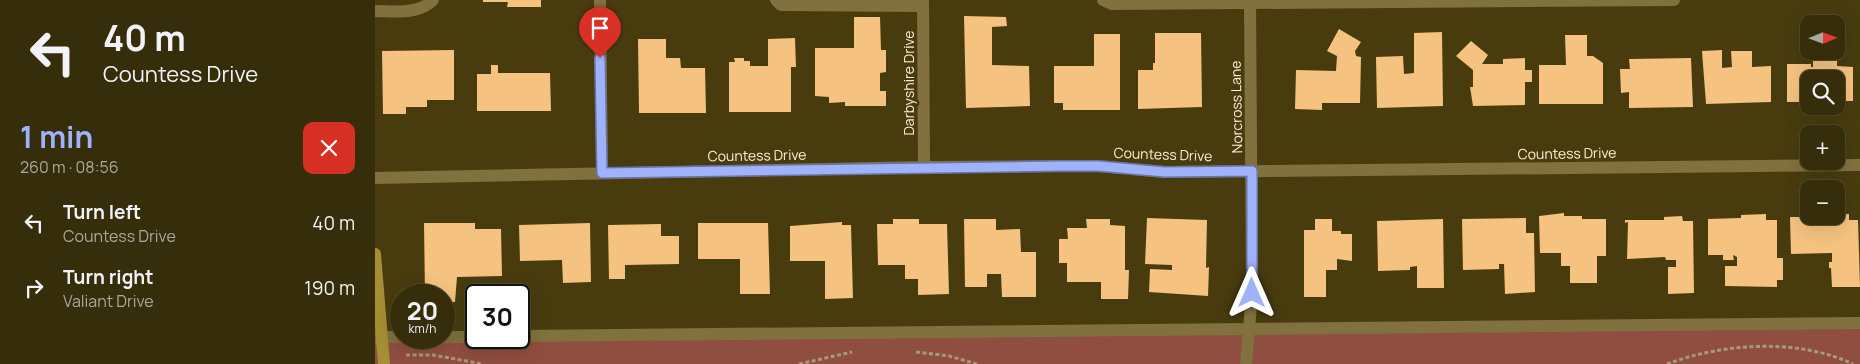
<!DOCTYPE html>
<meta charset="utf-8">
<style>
body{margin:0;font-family:Manrope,sans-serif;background:#3d3514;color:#f1f3f6;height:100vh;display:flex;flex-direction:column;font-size:19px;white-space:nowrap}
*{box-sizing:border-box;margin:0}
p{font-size:16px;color:#aaa89d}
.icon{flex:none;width:28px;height:28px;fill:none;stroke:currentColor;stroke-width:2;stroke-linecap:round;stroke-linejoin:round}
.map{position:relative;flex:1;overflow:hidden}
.side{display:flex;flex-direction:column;background:#362d0b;width:375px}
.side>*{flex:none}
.hud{background:#362d0b;color:#f1f3f6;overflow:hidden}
.needle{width:32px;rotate:89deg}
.controls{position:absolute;left:1425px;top:15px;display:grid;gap:10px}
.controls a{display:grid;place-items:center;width:45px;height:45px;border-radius:10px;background:#362d0b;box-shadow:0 5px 20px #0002,0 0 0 1px #50492c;font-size:25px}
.speed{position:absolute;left:15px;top:284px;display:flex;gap:10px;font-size:25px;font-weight:700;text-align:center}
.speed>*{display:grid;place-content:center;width:65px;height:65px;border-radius:50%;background:#362d0b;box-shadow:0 5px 20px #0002,0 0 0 1px #50492c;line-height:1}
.speed small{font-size:12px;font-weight:400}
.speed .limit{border:2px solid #111;border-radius:8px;background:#fff;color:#111}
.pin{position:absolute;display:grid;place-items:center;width:42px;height:42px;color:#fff;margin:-51px -21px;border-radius:50% 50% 50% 0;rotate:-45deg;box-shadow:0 0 5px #0007}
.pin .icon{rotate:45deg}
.me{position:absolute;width:55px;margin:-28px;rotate:0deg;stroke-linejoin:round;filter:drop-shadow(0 0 4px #0008)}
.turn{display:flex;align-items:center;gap:18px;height:105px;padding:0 20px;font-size:22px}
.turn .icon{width:65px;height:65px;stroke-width:2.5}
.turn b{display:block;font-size:35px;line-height:42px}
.round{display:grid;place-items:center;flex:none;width:52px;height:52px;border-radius:10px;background:#3d3514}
.head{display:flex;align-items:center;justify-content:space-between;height:85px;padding:0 20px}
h1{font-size:30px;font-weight:700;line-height:38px;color:#a1b2fd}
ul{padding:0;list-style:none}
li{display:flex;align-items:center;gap:15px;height:65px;padding:0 20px}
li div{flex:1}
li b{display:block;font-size:19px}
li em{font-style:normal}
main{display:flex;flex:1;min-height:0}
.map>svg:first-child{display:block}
.green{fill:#904e40}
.building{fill:#f5c37f}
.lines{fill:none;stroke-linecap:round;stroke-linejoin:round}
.path{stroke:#a69b77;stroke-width:3;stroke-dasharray:4 2.5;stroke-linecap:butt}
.lane{stroke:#80713e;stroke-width:12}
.street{stroke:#80713e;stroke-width:12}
.secondary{stroke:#a68e35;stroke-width:12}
.route-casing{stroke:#6974a4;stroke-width:12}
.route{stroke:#a1b2fd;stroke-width:9}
.labels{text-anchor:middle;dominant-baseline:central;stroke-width:5;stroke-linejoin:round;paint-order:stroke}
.street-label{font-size:14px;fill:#f9f0d3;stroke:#483c0f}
</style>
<main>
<section class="side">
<div class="hud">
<div class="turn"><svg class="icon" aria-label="left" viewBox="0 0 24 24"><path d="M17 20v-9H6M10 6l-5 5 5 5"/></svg><div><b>40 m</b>Countess Drive</div></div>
</div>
<div class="head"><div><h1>1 min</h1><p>260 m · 08:56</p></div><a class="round" style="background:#d93025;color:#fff"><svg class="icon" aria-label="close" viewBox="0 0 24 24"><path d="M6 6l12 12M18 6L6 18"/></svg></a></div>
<ul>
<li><svg class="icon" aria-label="left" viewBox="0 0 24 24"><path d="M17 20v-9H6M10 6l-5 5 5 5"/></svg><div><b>Turn left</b><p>Countess Drive</p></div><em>40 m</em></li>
<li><svg class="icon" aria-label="right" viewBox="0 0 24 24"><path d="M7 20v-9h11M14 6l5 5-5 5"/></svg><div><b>Turn right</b><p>Valiant Drive</p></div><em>190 m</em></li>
</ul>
</section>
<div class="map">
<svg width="1485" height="364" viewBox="0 0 1485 364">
<rect width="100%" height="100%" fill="#483c0f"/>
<path class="green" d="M1485,324V364H0V339Z"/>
<g class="building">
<path d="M108,0H166V7H132L133,2H108Z"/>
<path d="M589,16L631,17L632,26L617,27V65L654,66L655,106L591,108Z"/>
<path d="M479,17H505L506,50H511V72L505,73V91H511V106H470V102L454,103V97L440,96V48H479Z"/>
<path d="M964,29L986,42L980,51L981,56L986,57L985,103H947V110L920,109L921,70L961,71L962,56L952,51Z"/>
<path d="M1067,32L1068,106L1002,108L1001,57L1028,56L1029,74L1039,73V33Z"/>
<path d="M780,33H826L827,107L763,109V70H778V63H780Z"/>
<path d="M719,34H745V110H688V103H679V66H719Z"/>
<path d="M1190,35H1212V56H1218L1228,63V104H1164V65H1191Z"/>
<path d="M420,38L421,67H416V112H354V62H360L359,58H369V61H375V66H393V39Z"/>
<path d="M263,39H291V58H305L306,68H330L331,113H264Z"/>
<path d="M1096,41L1113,55L1107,64H1128V59L1150,58V70H1157V82H1150V105L1098,106L1095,87H1098V70L1081,56Z"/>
<path d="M79,50V100H52V107H31V114H8L7,51Z"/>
<path d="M1347,50V68L1357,67L1356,51H1377V67L1396,66V102L1331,104L1327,51Z"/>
<path d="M1438,51H1462V66L1478,67V101H1461V79H1434V102H1412V64H1436V67H1438Z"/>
<path d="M1316,58L1318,107L1254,108V92L1246,93L1245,69H1255L1254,59Z"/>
<path d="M116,65H123V73H175L176,111H102V74H116Z"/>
<path d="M1189,213V216H1207V219H1231V256H1222V283H1195V266H1186V253H1165L1164,216Z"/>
<path d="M1391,214V220H1402V258H1408V280H1402V287L1350,286V266H1362V257L1358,255L1359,260H1348V255H1333V219L1366,218V215Z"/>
<path d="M1474,214V220H1483L1485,287H1457L1456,268H1454V262H1457V253L1416,254L1415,217H1438V220L1447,219L1445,216Z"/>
<path d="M1307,216L1308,221H1318L1319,293L1293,294V267H1301V260H1291L1290,257L1252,259L1253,222L1250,223V220H1289V217Z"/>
<path d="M772,218L832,220L831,268L834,267L833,296L774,292L775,269L797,270V265L770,264Z"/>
<path d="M1151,218V233H1159L1160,292L1130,294L1129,264H1124V269L1088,270L1087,219Z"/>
<path d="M518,219H544V224H572L574,294L543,295V279H530V265H503L502,224H518Z"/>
<path d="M589,219H621V230L645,229L646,252H661V297H627L626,274H612V287H590Z"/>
<path d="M711,219H735V225L750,226V270H754L753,299H726V282H692V263H684V239H693L692,228H712Z"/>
<path d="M940,219H957V231H966V234H977V261L962,259V270H951V297H929V230H940Z"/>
<path d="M1068,219L1069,288H1042V266L1035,267V270L1003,271L1002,221Z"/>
<path d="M467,222V225H476L478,298L450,299V261H415V226Z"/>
<path d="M49,223H100V229H126L127,276L82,277L80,302H69V295H50Z"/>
<path d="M215,223L216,282L188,283L187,260L145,261L144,225Z"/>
<path d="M323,223H393L395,294H365V259H323Z"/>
<path d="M286,224V236H304V264L250,265V279H234L233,225Z"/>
</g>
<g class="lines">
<g class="path">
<path d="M541,352L574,356L602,364"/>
<path d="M31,355H58L108,364"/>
<path d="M424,364L477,352"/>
<path d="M1292,364C1348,343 1423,338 1478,364"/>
</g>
<g class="lane">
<path d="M401,0L406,5L548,6"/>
<path d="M728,0L737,4L1299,0"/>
<path d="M0,11C19,11 44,15 58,0"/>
<path d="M144,336L1485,323"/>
<path d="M0,337H26"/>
<path d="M69,337H101"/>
</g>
<g class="street">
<path d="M225,0L227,173"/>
<path d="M548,0L549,167"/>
<path d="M0,178L549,167L723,166L790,172L1485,165"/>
<path d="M871,364L877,293L875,0"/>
</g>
<path class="secondary" d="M0,254L9,364"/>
</g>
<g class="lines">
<defs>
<path id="route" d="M225,58L227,173L684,166H723L790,172L877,171V293"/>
</defs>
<use href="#route" class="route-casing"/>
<use href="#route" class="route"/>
</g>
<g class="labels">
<g class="street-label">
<text transform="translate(533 83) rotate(-90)">Darbyshire Drive</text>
<text transform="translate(861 107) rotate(-91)">Norcross Lane</text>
<text transform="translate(1192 153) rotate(-1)">Countess Drive</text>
<text transform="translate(788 154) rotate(2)">Countess Drive</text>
<text transform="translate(382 155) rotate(-1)">Countess Drive</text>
</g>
</g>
</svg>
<div class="controls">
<a><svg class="needle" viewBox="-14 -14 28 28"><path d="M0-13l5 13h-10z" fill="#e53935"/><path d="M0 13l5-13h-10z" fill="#aaa89d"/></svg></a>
<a><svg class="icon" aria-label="search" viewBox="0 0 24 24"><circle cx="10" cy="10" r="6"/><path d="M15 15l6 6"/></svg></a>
<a>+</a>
<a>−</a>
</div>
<div class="speed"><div>20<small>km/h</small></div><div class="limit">30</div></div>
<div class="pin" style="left:225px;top:58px;background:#d93025"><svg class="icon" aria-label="arrive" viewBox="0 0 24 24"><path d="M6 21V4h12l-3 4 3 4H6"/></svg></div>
<svg class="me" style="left:877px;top:293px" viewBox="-20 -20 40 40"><path d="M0-17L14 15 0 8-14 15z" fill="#a1b2fd" stroke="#fff" stroke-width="4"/></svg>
</div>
</main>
